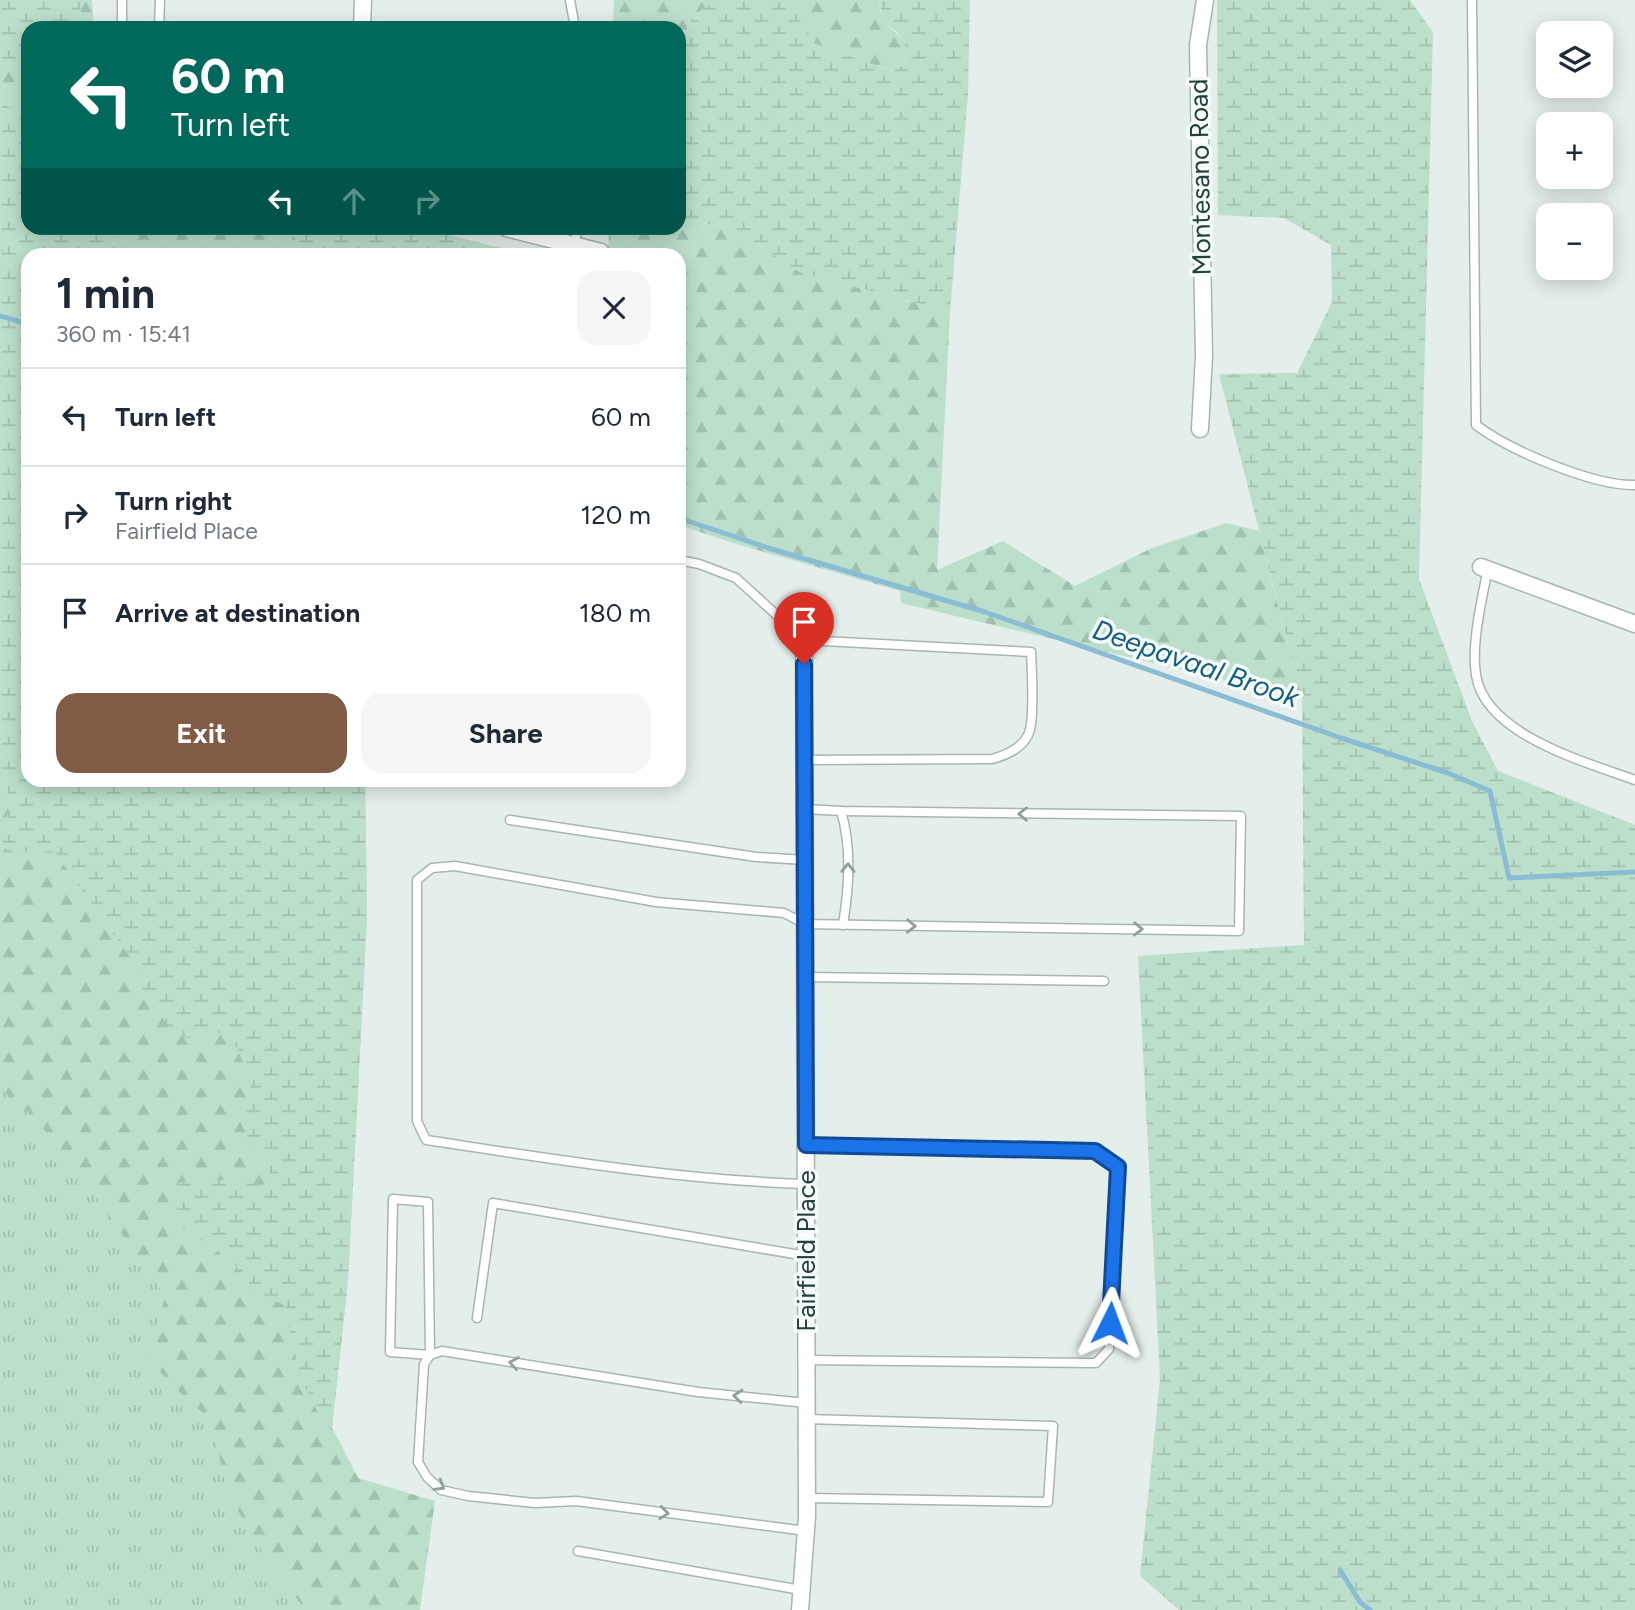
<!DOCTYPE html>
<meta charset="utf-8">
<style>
body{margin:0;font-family:Figtree,sans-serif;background:#f6f6f7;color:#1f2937;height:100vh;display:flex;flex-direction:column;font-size:26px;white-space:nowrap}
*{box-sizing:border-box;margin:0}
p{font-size:23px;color:#747a83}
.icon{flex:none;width:38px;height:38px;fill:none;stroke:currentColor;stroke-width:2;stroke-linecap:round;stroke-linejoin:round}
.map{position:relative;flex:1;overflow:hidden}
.sheet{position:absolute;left:21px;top:248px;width:665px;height:539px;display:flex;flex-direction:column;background:#fff;border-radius:21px;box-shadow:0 4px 18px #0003}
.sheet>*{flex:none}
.hud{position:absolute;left:21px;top:21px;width:665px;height:214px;border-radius:21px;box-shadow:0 4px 18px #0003;background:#00695c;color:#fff;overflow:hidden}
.controls{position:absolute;left:1536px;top:21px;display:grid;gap:14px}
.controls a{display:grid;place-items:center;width:77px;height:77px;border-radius:14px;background:#fff;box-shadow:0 4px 18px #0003;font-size:35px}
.pin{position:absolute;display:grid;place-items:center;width:60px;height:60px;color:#fff;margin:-72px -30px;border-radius:50% 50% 50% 0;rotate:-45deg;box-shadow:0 0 7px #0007}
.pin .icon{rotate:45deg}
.me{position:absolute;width:77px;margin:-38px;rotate:3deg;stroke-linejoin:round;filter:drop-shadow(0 0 5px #0008)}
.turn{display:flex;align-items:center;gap:24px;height:147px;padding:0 35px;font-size:32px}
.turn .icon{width:91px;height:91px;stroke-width:2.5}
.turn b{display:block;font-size:49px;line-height:60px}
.lanes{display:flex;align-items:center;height:66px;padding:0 35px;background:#0003;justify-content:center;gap:35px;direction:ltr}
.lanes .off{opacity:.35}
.round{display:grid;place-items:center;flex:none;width:74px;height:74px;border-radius:21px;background:#f6f6f7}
.headline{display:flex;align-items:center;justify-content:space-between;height:119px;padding:0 35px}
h1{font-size:42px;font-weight:700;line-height:52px}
.button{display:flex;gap:14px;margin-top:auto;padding:14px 35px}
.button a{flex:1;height:80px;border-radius:21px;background:#805b46;color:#fff;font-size:28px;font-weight:700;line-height:80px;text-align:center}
.button a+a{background:#f6f6f7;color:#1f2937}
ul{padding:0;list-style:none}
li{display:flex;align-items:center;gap:21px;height:98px;padding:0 35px;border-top:2px solid #e0e1e3}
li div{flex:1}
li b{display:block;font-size:26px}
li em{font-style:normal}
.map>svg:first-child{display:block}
.grass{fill:url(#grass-tufts)}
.forest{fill:url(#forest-firs)}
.wetland{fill:url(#wetland-marsh)}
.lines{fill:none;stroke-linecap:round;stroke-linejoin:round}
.stream{stroke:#8abdd4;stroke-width:5}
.lane-casing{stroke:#a6b6b3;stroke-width:11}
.street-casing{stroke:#a6b6b3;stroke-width:19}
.lane{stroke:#fff;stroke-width:8}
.street{stroke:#fff;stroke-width:16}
.oneway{stroke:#90a09e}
.route-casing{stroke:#114b97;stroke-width:18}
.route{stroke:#1a73e8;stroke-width:12}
.labels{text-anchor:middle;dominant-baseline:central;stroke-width:7;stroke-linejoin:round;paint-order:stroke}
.street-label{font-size:26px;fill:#22403d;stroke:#f4faf8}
.water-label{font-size:28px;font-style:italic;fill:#195e7f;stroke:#f4faf8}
</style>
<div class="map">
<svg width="1635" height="1610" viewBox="0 0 1635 1610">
<defs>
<pattern id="grass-tufts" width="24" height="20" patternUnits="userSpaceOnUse" patternTransform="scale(1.75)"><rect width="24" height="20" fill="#bcdfcb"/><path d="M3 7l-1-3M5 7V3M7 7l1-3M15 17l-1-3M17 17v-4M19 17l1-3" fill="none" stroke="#a1c0af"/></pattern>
<pattern id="forest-firs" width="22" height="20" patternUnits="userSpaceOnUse" patternTransform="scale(1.75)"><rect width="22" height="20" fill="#bcdfcb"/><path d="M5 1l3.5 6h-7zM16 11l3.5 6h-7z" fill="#a1c0af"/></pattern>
<pattern id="wetland-marsh" width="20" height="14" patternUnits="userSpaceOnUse" patternTransform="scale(1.75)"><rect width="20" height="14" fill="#bcdfcb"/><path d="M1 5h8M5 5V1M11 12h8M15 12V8" fill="none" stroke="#a1c0af"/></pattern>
</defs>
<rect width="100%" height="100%" fill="#e4eeeb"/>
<path class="grass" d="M0,335L28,780L365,781L367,917L348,1280L332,1428L358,1478L356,1610H0Z"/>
<g class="forest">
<path d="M83,0H92L94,28H78Z"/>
<path d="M614,0H715L692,17L679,49V28H613Z"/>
<path d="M788,0H879C880,7 881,17 885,22C900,41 910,33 905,66L891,71L815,44Z"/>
<path d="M0,63L28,69V112L0,104Z"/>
<path d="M679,220L731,227L800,272L950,312L937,570L1003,541L1075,586L1152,548L1226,523L1259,531L1302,698L901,603L900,591L736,544L679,525V256H608L609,228H679Z"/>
<path d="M112,228H290L304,255H117Z"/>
<path d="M0,775C14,798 9,813 0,838L16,853L54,851L138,968L139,986L201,1038L214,1031L232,1038L252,1080L244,1120L248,1143L269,1165L271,1186L195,1177L173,1220L234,1263L257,1293L285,1305L299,1374L321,1418L332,1428L358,1478L435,1501L420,1610H306L274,1571L228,1494L211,1420L177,1390L149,1360L165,1296L99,1201L35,1118L0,1089Z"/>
</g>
<g class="wetland">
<path d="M0,0H83L78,28H28V69L0,63Z"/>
<path d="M715,0H788L815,44L891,71L905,65C909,40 902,36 883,21L879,0H970L968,94L950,312L800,272L731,227L679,220V49L692,17Z"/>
<path d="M1217,0H1410L1433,32L1419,579L1472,721L1498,771L1635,825V1610H1179L1140,1576L1160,1379L1138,956L1304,945L1302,698L1219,374L1297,373L1332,302L1331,245L1284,218L1218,215Z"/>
<path d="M0,104L28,112V228H112L117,255L28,256V780L365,781L367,917L348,1280L332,1428C299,1397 294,1347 285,1305L257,1293L234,1263L173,1221L177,1184L196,1177L271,1186L269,1165L248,1143L244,1120L252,1080L232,1038L214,1031C187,1046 175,1036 159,1013C145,995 140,990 138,968L54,851L16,853L4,848C0,834 6,828 9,814C11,799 7,787 0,775Z"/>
<path d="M290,228H421L529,255H304Z"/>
</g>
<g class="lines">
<g class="stream">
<path d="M0,316L28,324"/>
<path d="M679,518L768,548L985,612L1341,738L1448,773L1490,791L1509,878L1635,872"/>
<path d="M1340,1570L1360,1602L1370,1610"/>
</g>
<defs>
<g id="lane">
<path d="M570,0L575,28"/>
<path d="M1472,0L1476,425C1509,450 1593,486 1635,485"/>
<path d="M122,28V0"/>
<path d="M159,28L160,0"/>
<path d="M576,246V228"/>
<path d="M679,560L699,564L736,578L804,640L1031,652C1032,671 1034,712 1030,730C1025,747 1007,755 992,759L805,760"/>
<path d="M1488,568C1482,599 1471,644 1476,675C1485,735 1586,762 1635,780"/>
<path d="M805,809L841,811L1241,816L1239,931L805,924L784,913L656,902L455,866L432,868L417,880V1121L426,1140C552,1159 679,1180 806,1184"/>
<path d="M841,811C852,848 849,887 843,925"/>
<path d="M510,820L756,857L805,860"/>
<path d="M805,977L1104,981"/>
<path d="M806,1145L1095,1151L1118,1167L1109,1349L1096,1363L806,1360"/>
<path d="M393,1199L428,1202L430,1355L390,1352Z"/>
<path d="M477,1318L493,1203L806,1256"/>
<path d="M806,1419L1053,1426L1048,1502L807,1498"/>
<path d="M806,1531L576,1501L535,1503L468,1496L441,1490L427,1477L418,1462L424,1364L430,1355L442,1351L698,1392L806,1403"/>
<path d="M578,1551L801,1590"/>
</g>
<g id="street">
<path d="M362,28L363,0"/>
<path d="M506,228L601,252"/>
<path d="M1200,429L1204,355L1198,45L1205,0"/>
<path d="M1481,567L1635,624"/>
<path d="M800,1610L807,1516L804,640"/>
</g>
</defs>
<use href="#lane" class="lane-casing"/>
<use href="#street" class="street-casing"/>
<use href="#lane" class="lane"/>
<use href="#street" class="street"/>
</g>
<defs><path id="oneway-chevron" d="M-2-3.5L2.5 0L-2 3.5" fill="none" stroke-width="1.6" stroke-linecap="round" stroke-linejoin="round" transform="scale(1.75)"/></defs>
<g class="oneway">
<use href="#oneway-chevron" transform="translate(1023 814) rotate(-179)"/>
<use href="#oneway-chevron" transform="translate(848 868) rotate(-89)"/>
<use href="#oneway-chevron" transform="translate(911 926) rotate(1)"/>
<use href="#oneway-chevron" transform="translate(1138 929) rotate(1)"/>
<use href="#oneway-chevron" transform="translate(514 1363) rotate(-171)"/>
<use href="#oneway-chevron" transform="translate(738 1396) rotate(-174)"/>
<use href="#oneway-chevron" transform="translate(440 1486) rotate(31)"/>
<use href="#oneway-chevron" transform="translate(664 1513) rotate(7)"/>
</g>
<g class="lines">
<defs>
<path id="route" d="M804,664L806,1145L1095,1151L1118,1167L1110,1323"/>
</defs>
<use href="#route" class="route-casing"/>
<use href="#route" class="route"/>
</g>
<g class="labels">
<g class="street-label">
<text transform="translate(1200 177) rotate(-91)">Montesano Road</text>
<text transform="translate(806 1251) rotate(-90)">Fairfield Place</text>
</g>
<g class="water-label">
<text transform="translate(1196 663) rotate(19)">Deepavaal Brook</text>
</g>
</g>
</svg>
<div class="controls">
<a><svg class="icon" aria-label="layers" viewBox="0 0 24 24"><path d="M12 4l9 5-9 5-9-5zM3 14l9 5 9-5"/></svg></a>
<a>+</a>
<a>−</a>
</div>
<div class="pin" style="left:804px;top:664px;background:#d93025"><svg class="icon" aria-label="arrive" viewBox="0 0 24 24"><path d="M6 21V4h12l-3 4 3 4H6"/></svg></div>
<svg class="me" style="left:1110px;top:1323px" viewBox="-20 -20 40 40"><path d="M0-17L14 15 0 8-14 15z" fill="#1a73e8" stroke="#fff" stroke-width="4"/></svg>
<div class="hud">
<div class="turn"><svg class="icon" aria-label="left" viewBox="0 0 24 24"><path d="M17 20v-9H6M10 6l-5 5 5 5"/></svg><div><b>60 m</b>Turn left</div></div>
<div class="lanes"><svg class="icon" aria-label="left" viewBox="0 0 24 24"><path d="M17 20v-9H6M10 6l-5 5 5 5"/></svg><svg class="icon off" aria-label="ahead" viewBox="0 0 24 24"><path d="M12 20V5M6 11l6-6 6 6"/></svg><svg class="icon off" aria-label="right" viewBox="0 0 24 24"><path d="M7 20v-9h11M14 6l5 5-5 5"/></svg></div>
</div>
<section class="sheet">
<div class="headline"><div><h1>1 min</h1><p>360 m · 15:41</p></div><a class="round"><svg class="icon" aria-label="close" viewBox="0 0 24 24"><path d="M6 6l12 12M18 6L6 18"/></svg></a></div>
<ul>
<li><svg class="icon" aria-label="left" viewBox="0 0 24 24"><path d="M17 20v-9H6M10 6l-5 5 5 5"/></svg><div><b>Turn left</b></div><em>60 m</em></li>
<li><svg class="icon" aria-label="right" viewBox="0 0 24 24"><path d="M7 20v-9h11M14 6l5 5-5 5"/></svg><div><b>Turn right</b><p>Fairfield Place</p></div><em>120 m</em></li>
<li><svg class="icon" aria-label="arrive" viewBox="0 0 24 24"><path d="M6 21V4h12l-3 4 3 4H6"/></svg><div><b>Arrive at destination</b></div><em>180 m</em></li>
</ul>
<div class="button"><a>Exit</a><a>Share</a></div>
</section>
</div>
